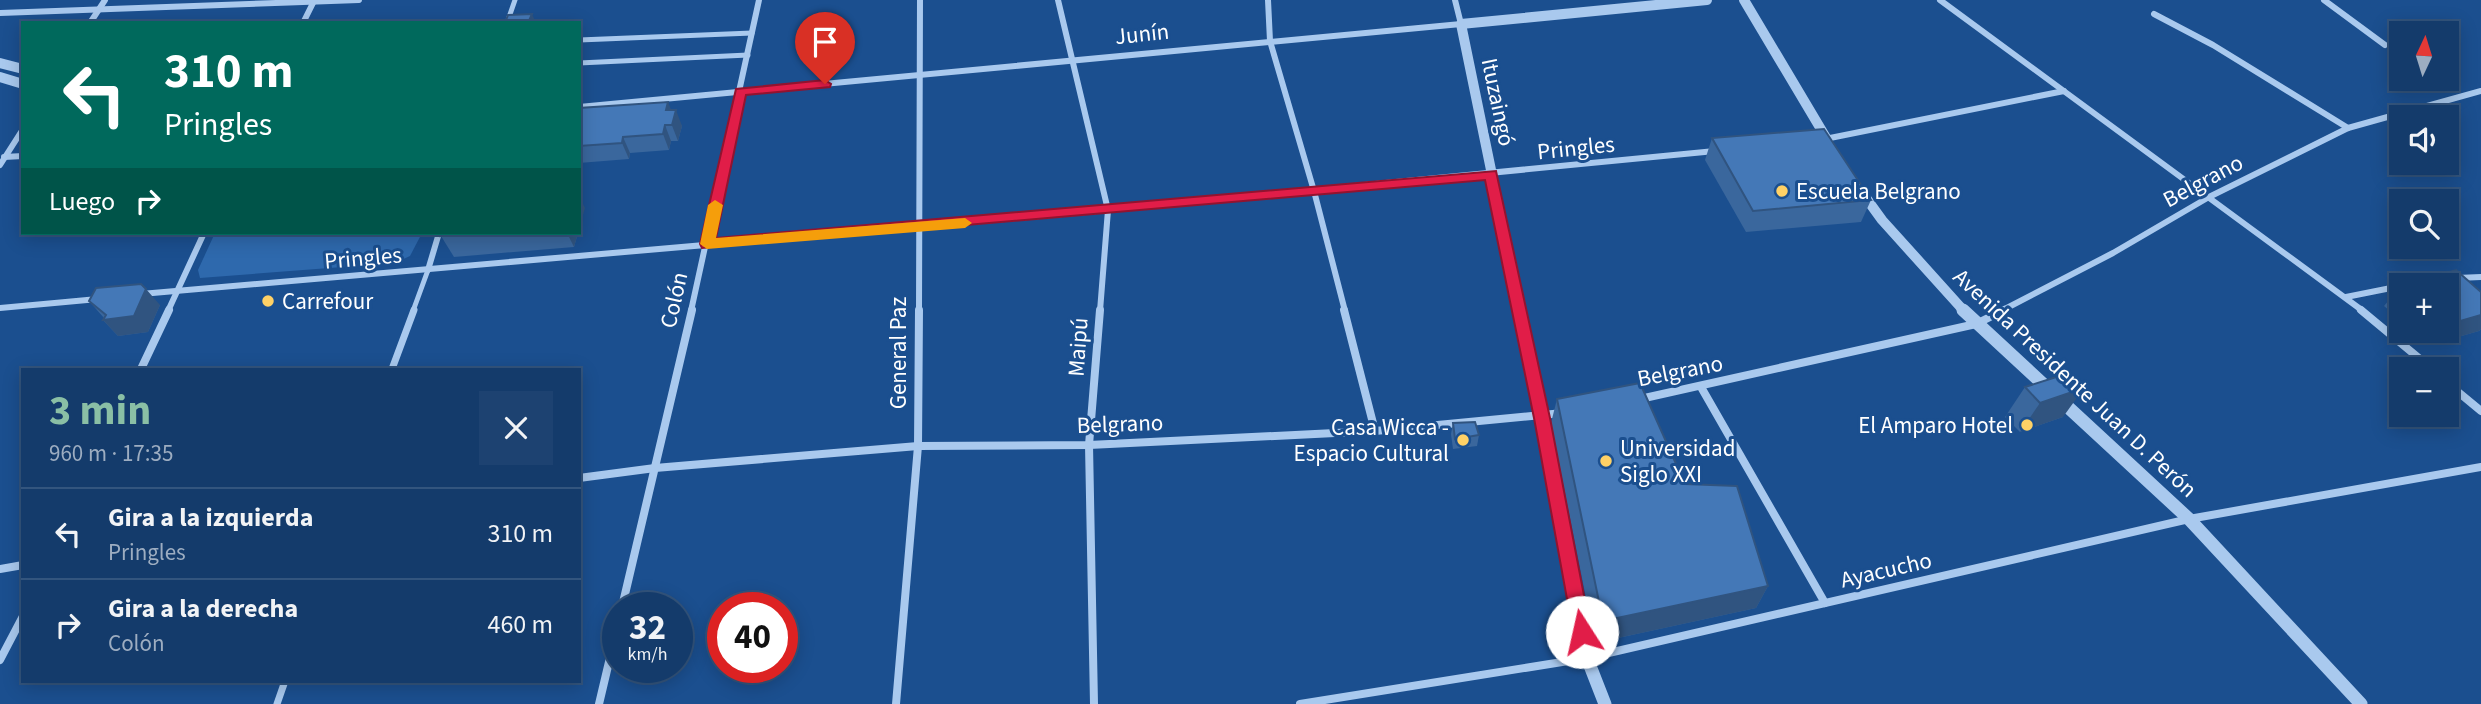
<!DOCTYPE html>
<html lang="es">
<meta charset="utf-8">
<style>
body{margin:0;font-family:"Source Sans 3",sans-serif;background:#1d4271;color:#f1f3f6;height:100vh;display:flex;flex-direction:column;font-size:26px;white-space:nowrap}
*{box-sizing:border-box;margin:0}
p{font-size:23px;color:#9dadc1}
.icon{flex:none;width:38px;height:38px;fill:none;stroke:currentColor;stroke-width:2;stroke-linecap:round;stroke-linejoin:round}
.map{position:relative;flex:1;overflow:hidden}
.sheet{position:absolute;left:21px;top:368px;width:560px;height:315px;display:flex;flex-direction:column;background:#143b6b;border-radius:0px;box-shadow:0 4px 18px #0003,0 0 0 2px #33557e}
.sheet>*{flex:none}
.hud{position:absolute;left:21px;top:21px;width:560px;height:214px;border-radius:0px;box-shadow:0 4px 18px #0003,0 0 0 2px #33557e;background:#00695c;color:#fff;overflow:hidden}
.needle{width:46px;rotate:4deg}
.buttons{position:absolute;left:2389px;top:21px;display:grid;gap:14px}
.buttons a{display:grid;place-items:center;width:70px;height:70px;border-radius:0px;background:#143b6b;box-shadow:0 4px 18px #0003,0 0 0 2px #33557e;font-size:35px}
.speed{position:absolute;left:602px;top:592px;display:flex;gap:14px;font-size:35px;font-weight:700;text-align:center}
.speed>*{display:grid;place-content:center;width:91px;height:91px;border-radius:50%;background:#143b6b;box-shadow:0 4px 18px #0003,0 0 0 2px #33557e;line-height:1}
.speed small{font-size:18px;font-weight:400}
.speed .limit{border:10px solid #d22;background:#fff;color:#111}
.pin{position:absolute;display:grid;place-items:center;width:60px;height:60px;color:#fff;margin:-72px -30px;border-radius:50% 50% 50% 0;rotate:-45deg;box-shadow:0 0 7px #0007}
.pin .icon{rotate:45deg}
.me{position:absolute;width:77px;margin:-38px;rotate:350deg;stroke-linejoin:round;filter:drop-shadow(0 0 5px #0008)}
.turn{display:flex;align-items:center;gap:24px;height:147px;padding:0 28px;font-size:32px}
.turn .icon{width:91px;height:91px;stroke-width:2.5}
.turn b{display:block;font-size:49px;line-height:60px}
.then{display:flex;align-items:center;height:66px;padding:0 28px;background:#0003;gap:14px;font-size:26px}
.round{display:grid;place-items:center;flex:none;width:74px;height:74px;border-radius:0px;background:#1d4271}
.headline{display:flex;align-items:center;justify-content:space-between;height:119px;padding:0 28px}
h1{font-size:42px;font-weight:700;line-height:52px;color:#8abfa5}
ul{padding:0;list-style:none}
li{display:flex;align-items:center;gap:21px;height:91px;padding:0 28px;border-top:2px solid #33557e}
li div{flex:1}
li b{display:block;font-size:26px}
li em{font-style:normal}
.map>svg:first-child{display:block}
.green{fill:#2e69ad}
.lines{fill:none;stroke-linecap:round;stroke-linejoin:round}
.pedestrian-far1{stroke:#a9c9ee;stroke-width:5}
.pedestrian{stroke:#a9c9ee;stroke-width:7}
.minor-far1{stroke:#a9c9ee;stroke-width:6}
.minor{stroke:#a9c9ee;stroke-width:8}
.tertiary-far1{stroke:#a9c9ee;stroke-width:10}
.tertiary{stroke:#a9c9ee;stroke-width:13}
.wall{fill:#3a679d}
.shaded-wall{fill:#305480}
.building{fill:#4478b7;stroke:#305480;stroke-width:2}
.route{fill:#e11d48;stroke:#92132f;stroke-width:2}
.slow{fill:#f59e0b}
.poi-dot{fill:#ffd166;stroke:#1b4f8f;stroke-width:2.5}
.labels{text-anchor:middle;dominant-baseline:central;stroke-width:6;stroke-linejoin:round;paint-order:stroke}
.street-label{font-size:23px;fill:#fff;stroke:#1b4f8f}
.poi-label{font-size:23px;fill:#fff;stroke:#1b4f8f;text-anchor:start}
</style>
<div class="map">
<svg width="2481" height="704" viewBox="0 0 2481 704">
<rect width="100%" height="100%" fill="#1b4f8f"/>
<path class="green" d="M215,233H422L410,256L395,263L200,278L198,270Z"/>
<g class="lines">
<g class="pedestrian-far1">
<path d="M507,23L515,0"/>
<path d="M579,40L752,33"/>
<path d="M579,63L748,55"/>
<path d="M413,311L428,270"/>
</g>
<g class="pedestrian">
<path d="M392,369L414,310"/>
<path d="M277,704L285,681"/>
</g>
<g class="minor-far1">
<path d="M1058,0L1108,210L1100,311"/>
<path d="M1268,0L1270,41L1314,191L1345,311"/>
<path d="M1940,0L2363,311"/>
<path d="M2324,0L2385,45"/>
<path d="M0,13L359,0"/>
<path d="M2154,14L2213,45L2348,128"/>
<path d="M90,23L105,0"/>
<path d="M303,23L314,1"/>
<path d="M579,107L1461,24L1455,0"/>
<path d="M1825,139L2064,91"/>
<path d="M4,157L23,156"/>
<path d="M0,165L23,129"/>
<path d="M428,270L439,233"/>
<path d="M2457,278L2481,277"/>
<path d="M141,294L1108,210L1715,151"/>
<path d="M2346,297L2401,286"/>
<path d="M0,308L98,299"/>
<path d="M168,311L204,233"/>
<path d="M691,311L759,0"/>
<path d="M919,311L920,0"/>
<path d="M2001,311L2113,253L2209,197L2348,128L2481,91"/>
</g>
<g class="minor">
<path d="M1344,310L1375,431"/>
<path d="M2361,310L2432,369"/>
<path d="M141,369L169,310"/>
<path d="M2446,382L2481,411"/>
<path d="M1701,387L1825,603"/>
<path d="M1640,399L1976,324L2004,310"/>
<path d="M579,478L655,468L918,446L1089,445L1375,431L1563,413"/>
<path d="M0,569L23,565"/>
<path d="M622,607L692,310"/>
<path d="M0,660L23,616"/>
<path d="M599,704L618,624"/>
<path d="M896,704L918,446L919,310"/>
<path d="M1094,704L1089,445L1100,310"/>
<path d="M1300,704L1587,658L2189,519L2481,467"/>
</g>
<g class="tertiary-far1">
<path d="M1744,0L1828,141"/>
<path d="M0,63L23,69"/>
<path d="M0,77L23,84"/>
<path d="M1861,191L1882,220L1964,311"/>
<path d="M1520,311L1461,24L1707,0"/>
</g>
<g class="tertiary">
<path d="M1520,310L1587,658L1605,704"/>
<path d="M1963,310L2189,519L2361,704"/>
</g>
</g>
<g class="wall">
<path d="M579,108L671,110L682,126L678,141H671L669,150L630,153L629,159L579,163Z"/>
<path d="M1712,138L1871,200L1861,222L1746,232L1705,160Z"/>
<path d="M443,233H578L574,247L454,257L441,236Z"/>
<path d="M2456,270L2481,292V329L2479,331L2430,345L2413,331H2446V285H2402Z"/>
<path d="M2401,286V320L2384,306Z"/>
<path d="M89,301L160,305L148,332L118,336L103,320L104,318Z"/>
<path d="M2025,387L2063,417L2020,432L2005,417Z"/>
<path d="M1557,399L1685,484L1768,586L1756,608L1595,643L1551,423Z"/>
<path d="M1453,423L1479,435L1477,446L1453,449L1451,434Z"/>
</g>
<g class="shaded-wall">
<path d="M532,14L536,23H528Z"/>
<path d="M668,102L674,117L676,110L682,126L678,141L666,110Z"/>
<path d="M665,125L671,141L669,150L663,134Z"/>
<path d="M623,137L630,153L629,159L622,143Z"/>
<path d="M579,196L585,208L579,229Z"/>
<path d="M567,233H578L574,247Z"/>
<path d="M146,289L160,305L148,332L118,336L103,320Z"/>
<path d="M2481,315V329L2479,331L2430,345L2443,331H2446V328L2450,324Z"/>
<path d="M2084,388L2063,417L2020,432L2040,403Z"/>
<path d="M1768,586L1756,608L1595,643L1603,621Z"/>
</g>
<g class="building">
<path d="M532,14L528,23H505L508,15Z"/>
<path d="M668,102L666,110H676L672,125H665L663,134L623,137L622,143L579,146V108Z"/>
<path d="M1824,129L1871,200L1753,211L1712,138Z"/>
<path d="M443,233H478L441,236Z"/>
<path d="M2456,270L2481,292V315L2450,324L2446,321V285H2403Z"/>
<path d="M141,284L146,289L134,316L103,320L106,315L89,301L96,288Z"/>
<path d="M2069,373L2084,388L2040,403L2025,387Z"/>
<path d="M1640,383L1685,484L1737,486L1768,586L1603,621L1557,399Z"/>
<path d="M1475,422L1479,435L1455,439L1453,423Z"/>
</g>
<path class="route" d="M825,80L831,84L830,87L746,95L716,238L1496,171L1550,418L1591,632L1589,637L1582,640L1575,637L1573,632L1534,418L1485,180L702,248L700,244L736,89Z"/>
<path class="slow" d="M715,200L723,205L716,238L965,218L972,223L965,228L707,249L700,244L708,205Z"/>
<g class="poi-dot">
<circle cx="1782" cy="191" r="7"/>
<circle cx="268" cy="301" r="7"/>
<circle cx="2027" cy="425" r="7"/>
<circle cx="1463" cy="440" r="7"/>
<circle cx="1606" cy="461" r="7"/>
</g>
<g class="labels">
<g class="street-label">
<text transform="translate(1142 34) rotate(-6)">Junín</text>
<text transform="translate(1498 102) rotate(78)">Ituzaingó</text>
<text transform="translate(1576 148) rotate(-6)">Pringles</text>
<text transform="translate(2203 181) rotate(-28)">Belgrano</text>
<text transform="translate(363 258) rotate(-5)">Pringles</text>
<text transform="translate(674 300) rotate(-77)">Colón</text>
<text transform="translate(1078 347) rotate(-86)">Maipú</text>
<text transform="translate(898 353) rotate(-90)">General Paz</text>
<text transform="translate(1680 371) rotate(-11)">Belgrano</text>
<text transform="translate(2075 383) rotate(43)">Avenida Presidente Juan D. Perón</text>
<text transform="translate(1120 424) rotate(-2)">Belgrano</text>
<text transform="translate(1886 570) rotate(-13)">Ayacucho</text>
</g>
<g class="poi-label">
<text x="1796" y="191">Escuela Belgrano</text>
<text x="282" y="301">Carrefour</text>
<text x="2013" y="425" text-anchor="end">El Amparo Hotel</text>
<text x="1449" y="427" text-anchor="end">Casa Wicca -<tspan x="1449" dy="26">Espacio Cultural</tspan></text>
<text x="1620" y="448">Universidad<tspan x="1620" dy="26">Siglo XXI</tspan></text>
</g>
</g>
</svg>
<div class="buttons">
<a><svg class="needle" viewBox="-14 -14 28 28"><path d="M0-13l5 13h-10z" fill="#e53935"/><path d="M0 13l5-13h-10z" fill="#9dadc1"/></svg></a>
<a><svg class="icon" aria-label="sound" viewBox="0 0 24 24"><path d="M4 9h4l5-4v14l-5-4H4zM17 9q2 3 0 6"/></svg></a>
<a><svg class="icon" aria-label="search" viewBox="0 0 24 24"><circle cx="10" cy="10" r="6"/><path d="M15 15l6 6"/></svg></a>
<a>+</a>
<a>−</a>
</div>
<div class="speed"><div>32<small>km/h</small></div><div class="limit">40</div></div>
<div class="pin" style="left:825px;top:84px;background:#d93025"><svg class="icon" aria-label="arrive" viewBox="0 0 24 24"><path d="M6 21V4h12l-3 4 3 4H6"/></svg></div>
<svg class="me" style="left:1582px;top:632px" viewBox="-20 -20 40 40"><circle r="19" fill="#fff"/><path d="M0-13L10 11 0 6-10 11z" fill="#e11d48"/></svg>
<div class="hud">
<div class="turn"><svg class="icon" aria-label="left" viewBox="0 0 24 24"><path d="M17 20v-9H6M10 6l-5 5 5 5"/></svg><div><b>310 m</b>Pringles</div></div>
<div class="then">Luego<svg class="icon" aria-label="right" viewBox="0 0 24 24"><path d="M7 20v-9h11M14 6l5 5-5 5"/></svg></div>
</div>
<section class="sheet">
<div class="headline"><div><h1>3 min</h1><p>960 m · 17:35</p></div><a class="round"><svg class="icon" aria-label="close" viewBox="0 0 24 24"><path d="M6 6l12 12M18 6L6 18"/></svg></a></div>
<ul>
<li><svg class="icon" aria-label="left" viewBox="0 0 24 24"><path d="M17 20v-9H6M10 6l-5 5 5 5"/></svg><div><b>Gira a la izquierda</b><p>Pringles</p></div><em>310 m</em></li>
<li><svg class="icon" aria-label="right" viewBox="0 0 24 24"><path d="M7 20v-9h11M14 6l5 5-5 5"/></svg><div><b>Gira a la derecha</b><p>Colón</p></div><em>460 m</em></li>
</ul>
</section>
</div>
